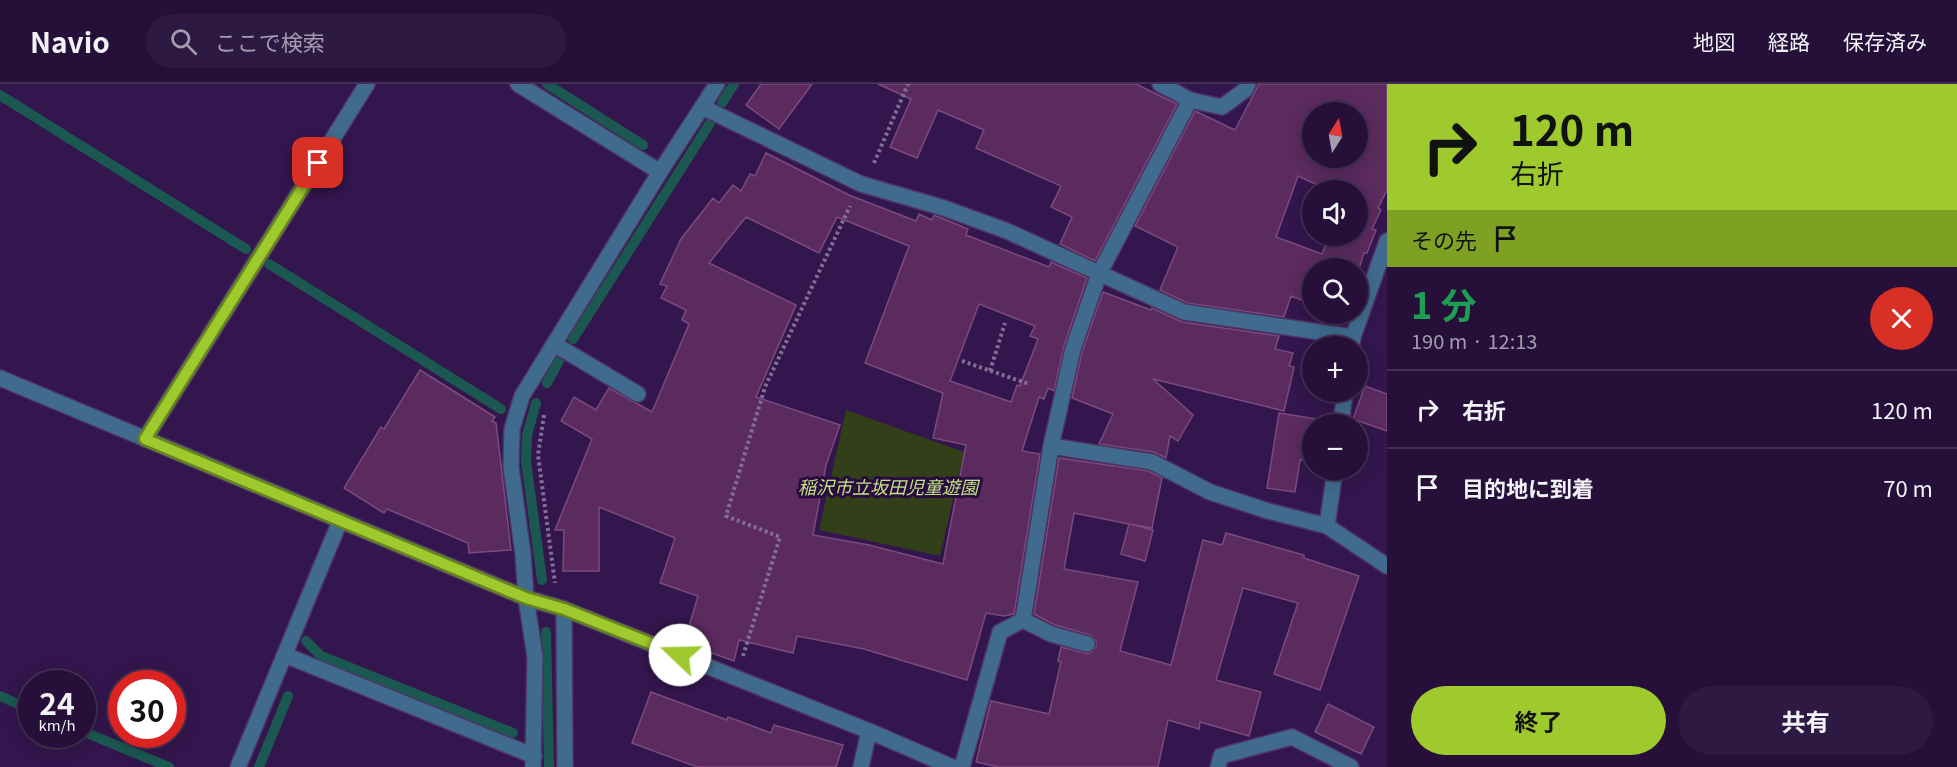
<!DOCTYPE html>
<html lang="ja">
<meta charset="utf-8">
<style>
body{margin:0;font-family:Georgia,"Noto Sans JP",serif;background:#2e1942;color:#f1f3f6;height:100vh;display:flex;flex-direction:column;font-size:22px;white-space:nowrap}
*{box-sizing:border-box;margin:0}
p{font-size:20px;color:#a49daf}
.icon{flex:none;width:33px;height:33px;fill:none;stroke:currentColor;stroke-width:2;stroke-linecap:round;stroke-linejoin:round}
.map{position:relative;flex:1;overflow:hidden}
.panel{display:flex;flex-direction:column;background:#26103a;width:570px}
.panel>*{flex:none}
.banner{background:#9eca2e;color:#111;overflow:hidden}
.needle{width:39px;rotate:11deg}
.controls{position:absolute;left:1302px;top:18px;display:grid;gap:12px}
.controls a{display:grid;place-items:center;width:66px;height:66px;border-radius:50%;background:#26103a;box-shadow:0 3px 15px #0003,0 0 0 2px #423054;font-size:30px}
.speed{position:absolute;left:18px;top:586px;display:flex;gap:12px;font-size:30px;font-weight:700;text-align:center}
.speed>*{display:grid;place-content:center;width:78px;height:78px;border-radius:50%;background:#26103a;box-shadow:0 3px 15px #0003,0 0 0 2px #423054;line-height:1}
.speed small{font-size:15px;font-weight:400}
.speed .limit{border:9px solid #d22;background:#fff;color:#111}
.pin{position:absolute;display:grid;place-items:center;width:51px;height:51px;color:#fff;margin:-26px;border-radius:12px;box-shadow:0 3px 9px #0006}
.me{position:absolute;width:66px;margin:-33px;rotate:291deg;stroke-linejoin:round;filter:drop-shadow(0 0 4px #0008)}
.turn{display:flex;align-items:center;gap:21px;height:126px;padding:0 24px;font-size:27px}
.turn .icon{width:78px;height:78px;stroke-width:2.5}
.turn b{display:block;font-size:42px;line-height:51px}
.then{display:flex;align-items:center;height:57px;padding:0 24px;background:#0003;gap:12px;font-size:22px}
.round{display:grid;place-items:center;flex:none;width:63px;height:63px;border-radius:32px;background:#2e1942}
.headline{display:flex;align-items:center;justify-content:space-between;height:102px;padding:0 24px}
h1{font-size:36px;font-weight:700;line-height:45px;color:#1e9e55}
.action{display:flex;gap:12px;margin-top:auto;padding:12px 24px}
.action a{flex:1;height:69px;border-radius:36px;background:#9eca2e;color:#111;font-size:24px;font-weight:700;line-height:69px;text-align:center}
.action a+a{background:#2e1942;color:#f1f3f6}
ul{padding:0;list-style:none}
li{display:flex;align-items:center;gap:18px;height:78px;padding:0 24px;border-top:2px solid #423054}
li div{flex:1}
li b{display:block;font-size:22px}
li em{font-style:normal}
header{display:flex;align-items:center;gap:36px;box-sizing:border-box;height:84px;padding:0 30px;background:#26103a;border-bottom:2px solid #423054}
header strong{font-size:28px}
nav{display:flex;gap:33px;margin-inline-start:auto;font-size:21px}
.search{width:420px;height:54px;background:#2e1942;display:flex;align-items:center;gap:15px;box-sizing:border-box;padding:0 21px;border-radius:33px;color:#a49daf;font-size:22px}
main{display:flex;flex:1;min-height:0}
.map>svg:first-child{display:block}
.green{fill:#323f18}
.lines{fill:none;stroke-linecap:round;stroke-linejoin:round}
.stream{stroke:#1b5851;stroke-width:10}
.building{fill:#5b2a5f;stroke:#7b4b7f;stroke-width:1.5;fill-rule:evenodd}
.service-casing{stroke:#4e3465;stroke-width:18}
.minor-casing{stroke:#4e3465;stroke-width:18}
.path{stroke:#826f95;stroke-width:4;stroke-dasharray:3 3;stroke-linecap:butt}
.service{stroke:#406b8e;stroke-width:15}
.minor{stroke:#406b8e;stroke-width:15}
.route-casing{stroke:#67831e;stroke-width:15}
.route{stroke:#9eca2e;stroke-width:10}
.labels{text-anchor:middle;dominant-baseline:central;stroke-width:6;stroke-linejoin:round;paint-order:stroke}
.park-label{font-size:18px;font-style:italic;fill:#c0e37e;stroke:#290b42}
</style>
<header>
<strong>Navio</strong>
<div class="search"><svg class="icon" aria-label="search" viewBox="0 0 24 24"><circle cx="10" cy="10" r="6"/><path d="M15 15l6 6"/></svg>ここで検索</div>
<nav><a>地図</a><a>経路</a><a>保存済み</a></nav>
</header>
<main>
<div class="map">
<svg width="1387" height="683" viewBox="0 0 1387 683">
<rect width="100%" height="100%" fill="#33164d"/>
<path class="green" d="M846,326L964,368L940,472L819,446Z"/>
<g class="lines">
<g class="stream">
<path d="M547,0L643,61"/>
<path d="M0,11L246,165"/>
<path d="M722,19L734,0"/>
<path d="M269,180L501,325"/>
<path d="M573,255L710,39"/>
<path d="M547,299L561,273"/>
<path d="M536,319L527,351L526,377L542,496"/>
<path d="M546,548L549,683"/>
<path d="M306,557L321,572L513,649"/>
<path d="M0,612L32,626"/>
<path d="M82,647L169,683"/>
<path d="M259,683L288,612"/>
</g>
</g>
<g class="building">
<path d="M761,0H812L779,45L746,21Z"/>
<path d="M878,0H1136L1177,20L1095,177L1060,160L1072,133L1051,123L1061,102L976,64L984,46L938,26L917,74L890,63L911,15Z"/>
<path d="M1259,0H1387V106L1378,124L1381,126L1372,145L1376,146L1367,169H1364L1358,188V184H1312V220L1291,212L1284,233L1187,219L1160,206L1178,163L1135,142L1195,27L1235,46ZM1312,28H1358V74H1312ZM1298,92L1328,106H1358V152H1329L1322,170L1276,153Z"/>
<path d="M766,69L849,111L916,137L919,130L932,136L934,131L968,145L966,151L1049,183L1051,178L1087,194L1064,262L1054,307L1048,304L1044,315L1039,313L1022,367L1040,370L1014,530L1004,532L986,529L967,596L864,565L797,552L793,569L739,556L734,577L684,559L698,512L660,499L675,454L599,423V487H563L564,446H555L592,355L561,337L574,313L596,326L609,304L652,328L689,240L682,236L686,226L661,214L667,202L660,200L681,155L713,114L719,119L733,101L741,107L750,90L755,92ZM746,133L819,169L837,133L909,162L865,279L943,309L933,354L966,361L943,480L869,461L813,451L826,381L840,341L756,313L796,221L709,179ZM979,220L1035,242L1030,252L1038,255L1020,302L1017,301L1011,318L950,297Z"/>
<path d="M1103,208L1151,226L1152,224L1182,238L1279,252L1275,265L1293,269L1289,282L1294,283L1284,327L1153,295L1193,331L1178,357L1170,352L1166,374L1154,368L1099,360L1113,330L1072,314L1082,268Z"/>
<path d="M420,286L495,333L492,337L496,339L511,466L469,469L468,459L387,425L384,429L344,404L381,343L384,345Z"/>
<path d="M1365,302L1387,310V347L1353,335Z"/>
<path d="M1279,329L1317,335L1316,340H1312V363L1310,377L1300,376L1295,408L1267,404Z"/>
<path d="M1059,374L1149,387L1162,394L1152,444L1130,440L1153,446L1145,477L1121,470L1129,440L1074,429L1064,485L1138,498L1120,567L1171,581L1203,456L1222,461L1226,449L1304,471V474L1359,492L1320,606L1274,590L1298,519L1243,504L1216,596L1261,608L1249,652L1200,638L1199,645L1168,636L1158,683H998L976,678L991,617L1049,630L1061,578L1058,577L1061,563L1089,570L1096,563V557L1090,551L1055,541L1034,530Z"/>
<path d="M651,608L727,636L728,633L771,649L774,641L843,661L836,683H697L632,659Z"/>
<path d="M1328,620L1374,643L1361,670L1315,648Z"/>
</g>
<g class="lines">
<defs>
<g id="service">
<path d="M554,260L638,310"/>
<path d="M1023,536L1051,550L1087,560"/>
<path d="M1218,683L1221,672L1292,653L1351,683"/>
</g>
<g id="minor">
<path d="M518,0L660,88"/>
<path d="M1160,0L1190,16"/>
<path d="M702,23L861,100L944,124L1007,147L1184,228L1353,253"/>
<path d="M1352,262L1353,253L1387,157"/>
<path d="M0,294L526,514L564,525L869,647L952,683"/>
<path d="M1341,340L1345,308"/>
<path d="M145,355L367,0"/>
<path d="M1051,362L1152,378L1210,408L1268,427L1327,442"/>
<path d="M1335,386L1327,442L1387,482"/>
<path d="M564,525L565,683"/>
<path d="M285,571L534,672"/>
<path d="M238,683L340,437"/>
<path d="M533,683L535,573L526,514L523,470L511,383L512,345L522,312L660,88L717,0"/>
<path d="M861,683L869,647"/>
<path d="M962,683L1000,548L1023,536L1051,362L1073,265L1099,190L1190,16L1222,23L1245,6L1248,0"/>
</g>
</defs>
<use href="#service" class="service-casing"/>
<use href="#minor" class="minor-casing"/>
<g class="path">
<path d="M874,79L908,0"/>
<path d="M962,277L1029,300"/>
<path d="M990,287L1005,239"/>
<path d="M544,331L538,371L555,499"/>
<path d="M743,572L780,453L726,432L765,303L850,122"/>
</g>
<use href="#service" class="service"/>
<use href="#minor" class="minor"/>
</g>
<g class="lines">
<defs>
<path id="route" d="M318,79L145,355L526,514L564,525L680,571"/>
</defs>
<use href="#route" class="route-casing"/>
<use href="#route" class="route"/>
</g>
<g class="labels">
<g class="park-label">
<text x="888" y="402">稲沢市立坂田児童遊園</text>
</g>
</g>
</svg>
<div class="controls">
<a><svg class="needle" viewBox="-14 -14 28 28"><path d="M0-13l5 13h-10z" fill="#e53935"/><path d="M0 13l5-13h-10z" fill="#a49daf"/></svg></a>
<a><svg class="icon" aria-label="sound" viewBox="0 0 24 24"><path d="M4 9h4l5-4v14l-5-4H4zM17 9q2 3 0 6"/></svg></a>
<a><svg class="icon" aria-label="search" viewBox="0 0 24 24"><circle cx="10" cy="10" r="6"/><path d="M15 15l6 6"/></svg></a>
<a>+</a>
<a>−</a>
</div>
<div class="speed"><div>24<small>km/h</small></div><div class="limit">30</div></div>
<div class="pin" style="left:318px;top:79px;background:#d93025"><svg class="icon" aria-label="arrive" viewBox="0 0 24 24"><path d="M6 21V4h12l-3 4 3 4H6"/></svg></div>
<svg class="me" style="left:680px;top:571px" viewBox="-20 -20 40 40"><circle r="19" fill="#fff"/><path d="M0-13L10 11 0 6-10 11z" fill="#9eca2e"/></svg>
</div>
<section class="panel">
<div class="banner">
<div class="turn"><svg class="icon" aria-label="right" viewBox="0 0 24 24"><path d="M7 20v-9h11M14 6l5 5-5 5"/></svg><div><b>120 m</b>右折</div></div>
<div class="then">その先<svg class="icon" aria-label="arrive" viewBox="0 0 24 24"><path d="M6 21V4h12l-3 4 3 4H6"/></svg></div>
</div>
<div class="headline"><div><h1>1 分</h1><p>190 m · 12:13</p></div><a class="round" style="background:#d93025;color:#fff"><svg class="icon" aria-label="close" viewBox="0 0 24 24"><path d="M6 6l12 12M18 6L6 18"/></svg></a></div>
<ul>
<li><svg class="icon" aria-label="right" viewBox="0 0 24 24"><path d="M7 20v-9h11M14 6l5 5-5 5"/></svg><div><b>右折</b></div><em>120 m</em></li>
<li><svg class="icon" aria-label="arrive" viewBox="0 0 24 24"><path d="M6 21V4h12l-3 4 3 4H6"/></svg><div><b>目的地に到着</b></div><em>70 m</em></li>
</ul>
<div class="action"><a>終了</a><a>共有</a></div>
</section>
</main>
